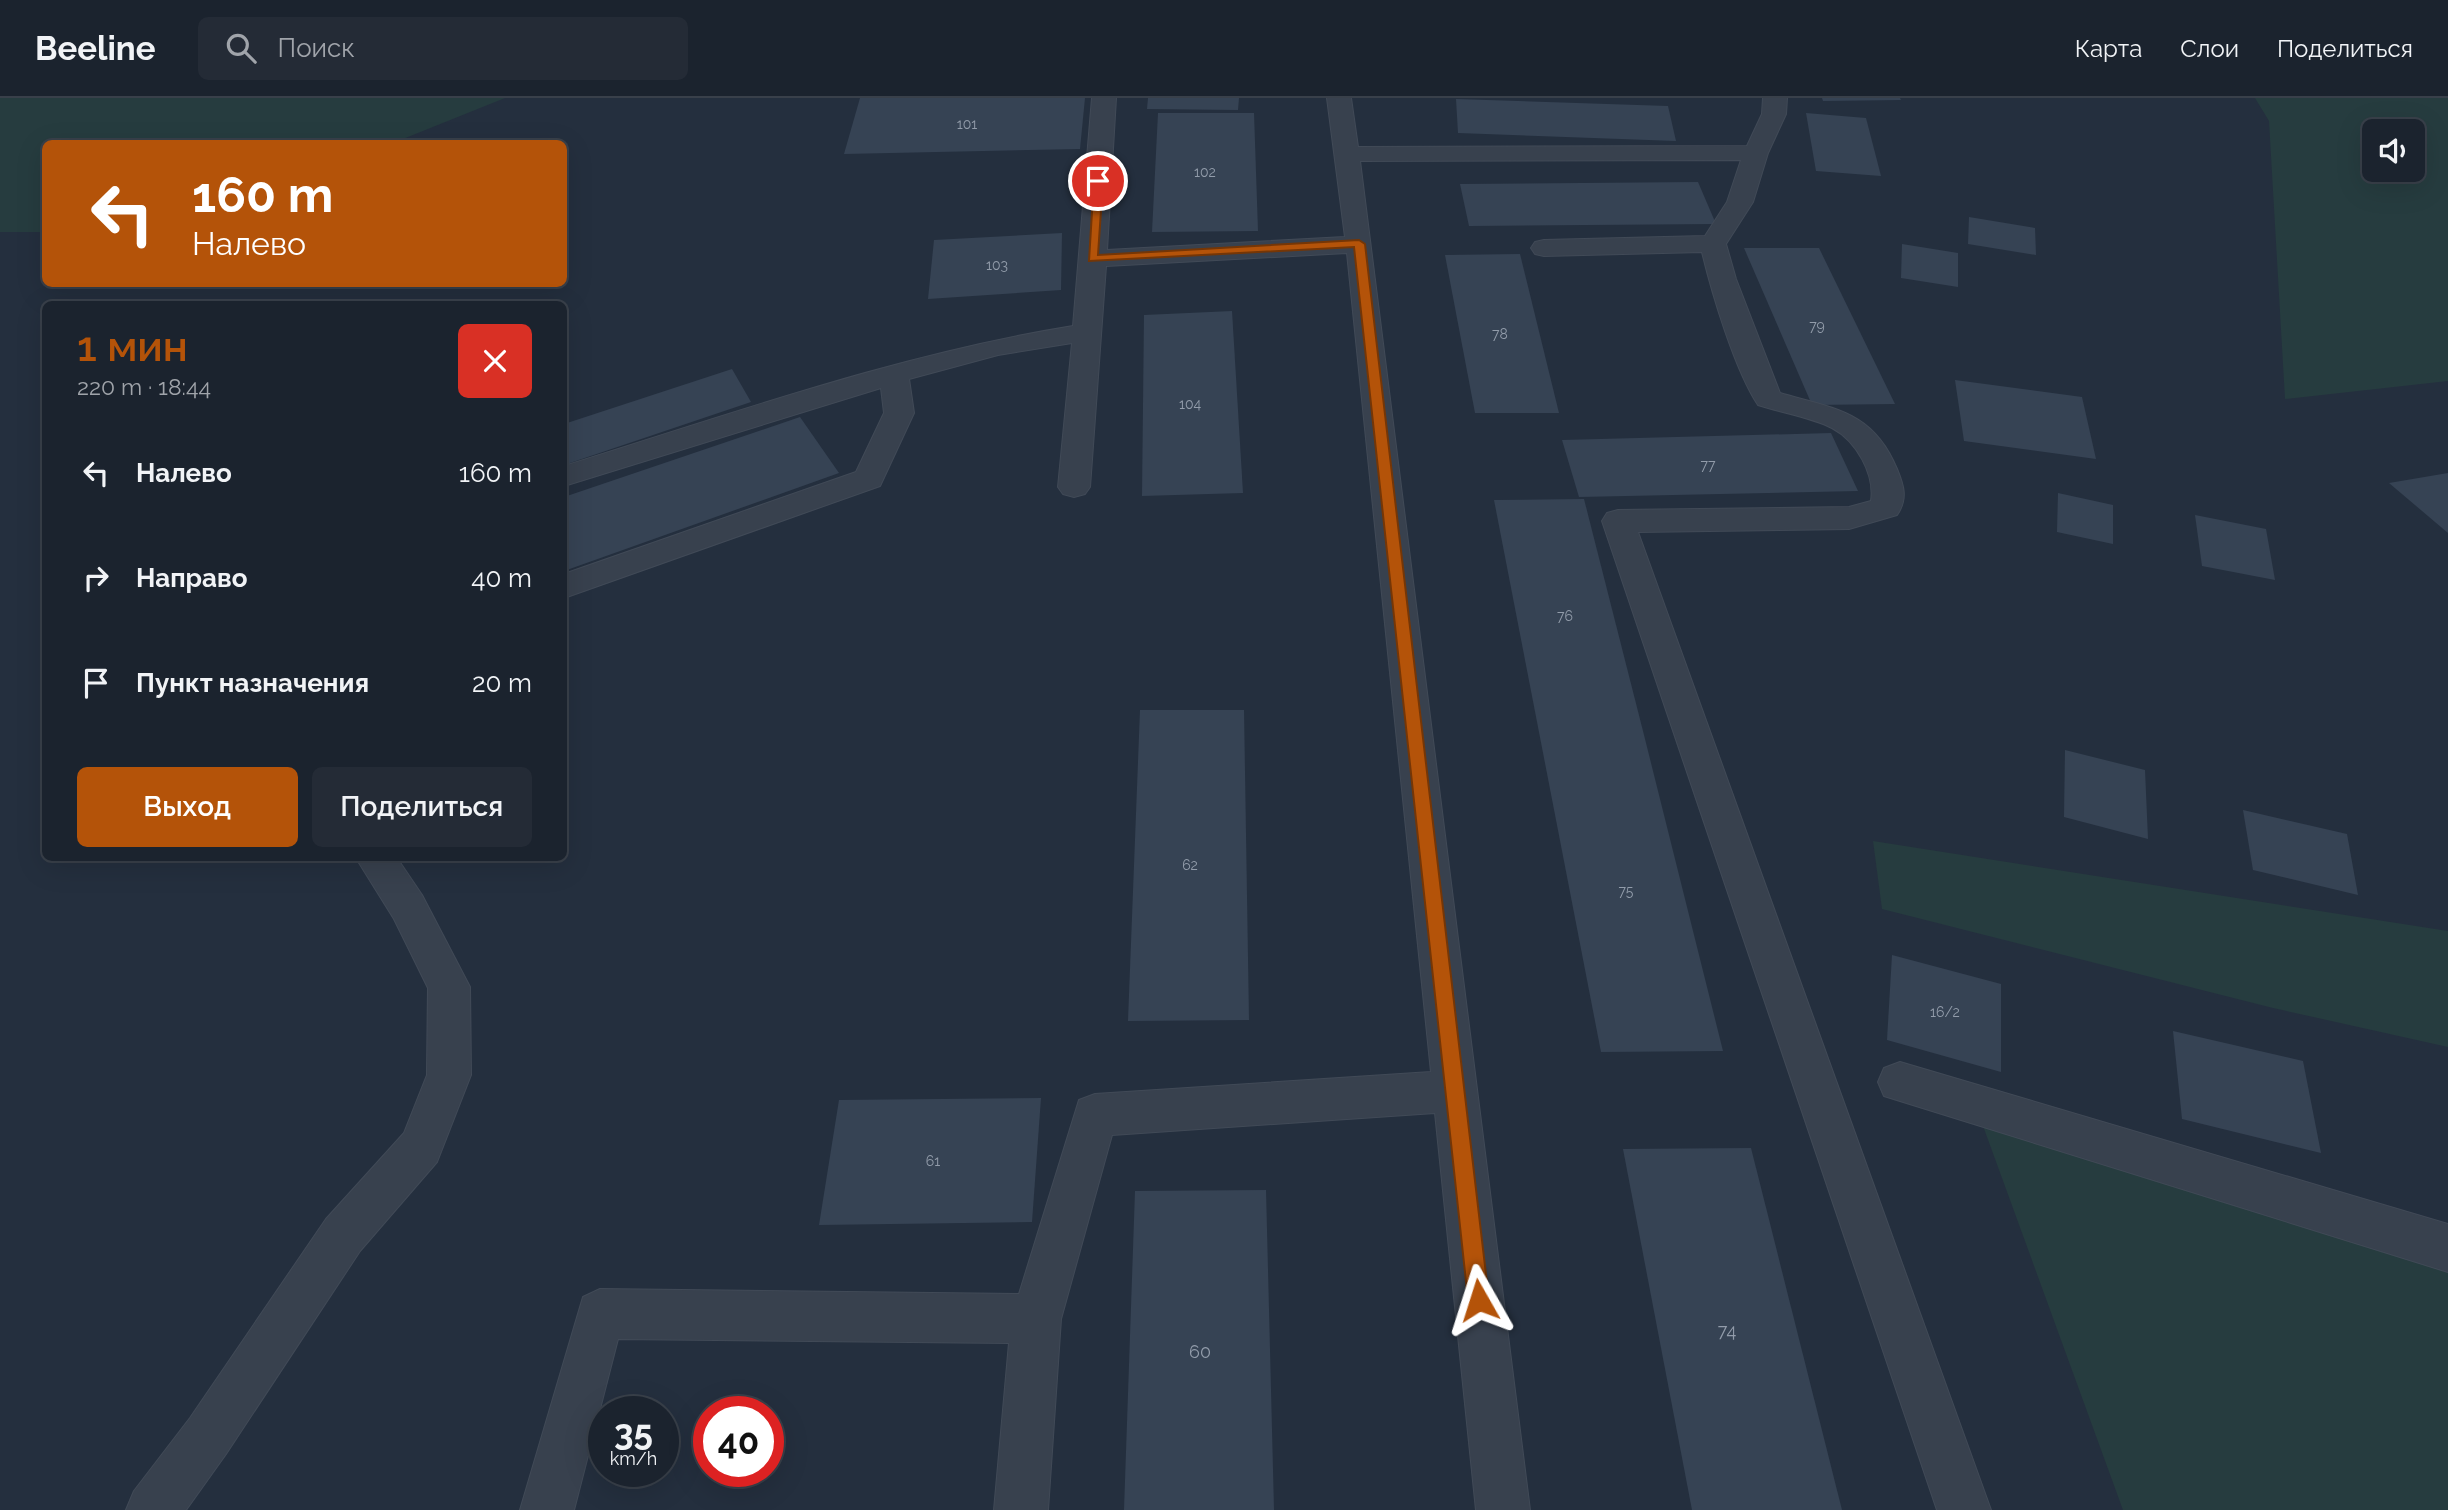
<!DOCTYPE html>
<html lang="ru">
<meta charset="utf-8">
<style>
body{margin:0;font-family:Raleway,sans-serif;background:#242b36;color:#f1f3f6;height:100vh;display:flex;flex-direction:column;font-size:26px;white-space:nowrap}
*{box-sizing:border-box;margin:0}
p{font-size:23px;color:#a0a4aa}
.icon{flex:none;width:38px;height:38px;fill:none;stroke:currentColor;stroke-width:2;stroke-linecap:round;stroke-linejoin:round}
.map{position:relative;flex:1;overflow:hidden}
.details{position:absolute;left:42px;top:203px;width:525px;height:560px;display:flex;flex-direction:column;background:#1b232e;border-radius:10px;box-shadow:0 7px 28px #0002,0 0 0 2px #39404a}
.details>*{flex:none}
.hud{position:absolute;left:42px;top:42px;width:525px;height:147px;border-radius:10px;box-shadow:0 7px 28px #0002,0 0 0 2px #39404a;background:#b45309;color:#fff;overflow:hidden}
.tools{position:absolute;left:2362px;top:21px;display:grid;gap:14px}
.tools a{display:grid;place-items:center;width:63px;height:63px;border-radius:10px;background:#1b232e;box-shadow:0 7px 28px #0002,0 0 0 2px #39404a;font-size:35px}
.speed{position:absolute;left:588px;top:1298px;display:flex;gap:14px;font-size:35px;font-weight:700;text-align:center}
.speed>*{display:grid;place-content:center;width:91px;height:91px;border-radius:50%;background:#1b232e;box-shadow:0 7px 28px #0002,0 0 0 2px #39404a;line-height:1}
.speed small{font-size:18px;font-weight:400}
.speed .limit{border:10px solid #d22;background:#fff;color:#111}
.pin{position:absolute;display:grid;place-items:center;width:60px;height:60px;color:#fff;margin:-30px;border:4px solid #fff;border-radius:50%;box-shadow:0 2px 7px #0007}
.me{position:absolute;width:77px;margin:-38px;rotate:354deg;stroke-linejoin:round;filter:drop-shadow(0 0 5px #0008)}
.turn{display:flex;align-items:center;gap:24px;height:147px;padding:0 35px;font-size:32px}
.turn .icon{width:91px;height:91px;stroke-width:2.5}
.turn b{display:block;font-size:49px;line-height:60px}
.round{display:grid;place-items:center;flex:none;width:74px;height:74px;border-radius:10px;background:#242b36}
.overview{display:flex;align-items:center;justify-content:space-between;height:119px;padding:0 35px}
h1{font-size:42px;font-weight:600;line-height:52px;color:#b45309}
.primary-button{display:flex;gap:14px;margin-top:auto;padding:14px 35px}
.primary-button a{flex:1;height:80px;border-radius:10px;background:#b45309;color:#fff;font-size:28px;font-weight:600;line-height:80px;text-align:center}
.primary-button a+a{background:#242b36;color:#f1f3f6}
ul{padding:0;list-style:none}
li{display:flex;align-items:center;gap:21px;height:105px;padding:0 35px}
li div{flex:1}
li b{display:block;font-size:26px}
li em{font-style:normal}
header{display:flex;align-items:center;gap:42px;box-sizing:border-box;height:98px;padding:0 35px;background:#1b232e;border-bottom:2px solid #39404a}
header strong{font-size:33px}
nav{display:flex;gap:38px;margin-inline-start:auto;font-size:24px}
.search{width:490px;height:63px;background:#242b36;display:flex;align-items:center;gap:18px;box-sizing:border-box;padding:0 24px;border-radius:10px;color:#a0a4aa;font-size:26px}
.map>svg:first-child{display:block}
.green{fill:#263c3f;fill-rule:evenodd}
.building{fill:#364354}
.lines{fill:none;stroke-linecap:round;stroke-linejoin:round}
.minor-casing{stroke:#414a57;stroke-width:2}
.minor{fill:#38414e;fill-rule:evenodd}
.route{fill:#b45309;stroke:#753606;stroke-width:2}
.labels{text-anchor:middle;dominant-baseline:central;stroke-width:7;stroke-linejoin:round;paint-order:stroke}
.number-label{font-size:14px;fill:#929caa}
.near-number-label{font-size:18px;fill:#929caa}
</style>
<header>
<strong>Beeline</strong>
<div class="search"><svg class="icon" aria-label="search" viewBox="0 0 24 24"><circle cx="10" cy="10" r="6"/><path d="M15 15l6 6"/></svg>Поиск</div>
<nav><a>Карта</a><a>Слои</a><a>Поделиться</a></nav>
</header>
<div class="map">
<svg width="2448" height="1412" viewBox="0 0 2448 1412">
<rect width="100%" height="100%" fill="#242f3e"/>
<g class="green">
<path d="M0,0H505L393,45L46,46L45,134H0Z"/>
<path d="M2255,0H2448V283L2285,301L2269,23ZM2375,33H2413V72H2375Z"/>
<path d="M1873,743L2448,833V949L2273,910L1882,811Z"/>
<path d="M1979,1017L2448,1160V1412H2123Z"/>
</g>
<g class="building">
<path d="M860,0H1085L1080,51L844,56Z"/>
<path d="M1148,0H1239L1238,12L1147,11Z"/>
<path d="M1822,0H1900L1901,2L1823,3Z"/>
<path d="M1456,1L1668,8L1676,43L1458,35Z"/>
<path d="M1158,15H1254L1258,133L1152,134Z"/>
<path d="M1806,15L1866,20L1881,78L1816,73Z"/>
<path d="M1698,84L1716,126L1469,128L1460,86Z"/>
<path d="M1969,119L2035,130L2036,157L1968,146Z"/>
<path d="M1062,135L1061,192L928,201L934,142Z"/>
<path d="M1902,146L1958,155V189L1901,180Z"/>
<path d="M1744,150H1819L1895,306L1812,307Z"/>
<path d="M1520,156L1559,315H1475L1445,157Z"/>
<path d="M1232,213L1243,395L1142,398L1144,217Z"/>
<path d="M732,271L751,304L564,367V326Z"/>
<path d="M1955,282L2082,299L2096,361L1964,343Z"/>
<path d="M800,319L839,375L564,473V399Z"/>
<path d="M1831,335L1858,393L1579,399L1562,342Z"/>
<path d="M2448,375V435L2389,385Z"/>
<path d="M2058,395L2113,407V446L2057,434Z"/>
<path d="M1584,401L1643,633L1723,953L1601,954L1494,402Z"/>
<path d="M2195,417L2266,431L2275,482L2202,468Z"/>
<path d="M1140,612H1244L1249,922L1128,923Z"/>
<path d="M2065,652L2145,672L2148,741L2064,719Z"/>
<path d="M2243,712L2347,736L2358,797L2253,772Z"/>
<path d="M1892,857L2001,886V974L1887,942Z"/>
<path d="M2173,933L2303,963L2321,1055L2182,1021Z"/>
<path d="M1041,1000L1032,1124L819,1127L839,1002Z"/>
<path d="M1751,1050L1842,1412H1692L1623,1051Z"/>
<path d="M1266,1092L1274,1412H1124L1135,1093Z"/>
</g>
<g class="lines">
<defs>
<g id="minor">
<path d="M1092,0H1116L1107,152L1345,139L1327,0H1351L1358,49L1747,48L1762,16L1763,0H1787L1786,16L1768,55L1753,104L1726,146L1736,181L1780,295C1835,311 1873,313 1897,371C1904,388 1908,401 1897,417L1849,431L1638,434L1991,1412H1937L1602,423L1607,415L1618,412L1849,409L1871,403C1875,377 1857,343 1832,330C1810,319 1782,315 1758,307C1735,272 1712,196 1702,154L1544,158L1535,156L1531,150L1535,144L1544,142L1705,138L1727,104L1741,62L1360,63L1530,1412H1476L1435,1015L1112,1037L1061,1221L1048,1412H994L1009,1245L618,1241L574,1412H520L583,1199L600,1191L1019,1196L1079,1002L1095,996L1431,974L1347,155L1106,168L1090,389L1085,396L1074,399L1063,396L1058,389L1072,245L998,257L909,281L914,315L880,388L564,500V476L856,374L884,315L881,290L564,388V368C732,316 899,256 1073,228Z"/>
<path d="M356,760H397L422,797L470,889L471,977L437,1064L360,1153L226,1356L186,1412H126L134,1393L190,1320L326,1121L404,1035L427,977L428,890L394,821Z"/>
<path d="M1900,964L2448,1126V1174L1884,998L1878,984L1884,970Z"/>
</g>
</defs>
<use href="#minor" class="minor-casing"/>
<use href="#minor" class="minor"/>
</g>
<path class="route" d="M1094,81L1103,83L1098,157L1359,142L1365,146L1489,1202L1486,1209L1479,1212L1471,1209L1468,1202L1354,149L1089,163Z"/>
<g class="labels">
<g class="number-label">
<text x="967" y="26">101</text>
<text x="1205" y="74">102</text>
<text x="997" y="167">103</text>
<text x="1817" y="228">79</text>
<text x="1500" y="236">78</text>
<text x="1190" y="306">104</text>
<text x="1708" y="367">77</text>
<text x="1565" y="518">76</text>
<text x="1190" y="767">62</text>
<text x="1626" y="793">75</text>
<text x="1945" y="914">16/2</text>
<text x="933" y="1063">61</text>
</g>
<g class="near-number-label">
<text x="1727" y="1232">74</text>
<text x="1200" y="1253">60</text>
</g>
</g>
</svg>
<div class="tools">
<a><svg class="icon" aria-label="sound" viewBox="0 0 24 24"><path d="M4 9h4l5-4v14l-5-4H4zM17 9q2 3 0 6"/></svg></a>
</div>
<div class="speed"><div>35<small>km/h</small></div><div class="limit">40</div></div>
<div class="pin" style="left:1098px;top:83px;background:#d93025"><svg class="icon" aria-label="arrive" viewBox="0 0 24 24"><path d="M6 21V4h12l-3 4 3 4H6"/></svg></div>
<svg class="me" style="left:1479px;top:1202px" viewBox="-20 -20 40 40"><path d="M0-17L14 15 0 8-14 15z" fill="#b45309" stroke="#fff" stroke-width="4"/></svg>
<div class="hud">
<div class="turn"><svg class="icon" aria-label="left" viewBox="0 0 24 24"><path d="M17 20v-9H6M10 6l-5 5 5 5"/></svg><div><b>160 m</b>Налево</div></div>
</div>
<section class="details">
<div class="overview"><div><h1>1 мин</h1><p>220 m · 18:44</p></div><a class="round" style="background:#d93025;color:#fff"><svg class="icon" aria-label="close" viewBox="0 0 24 24"><path d="M6 6l12 12M18 6L6 18"/></svg></a></div>
<ul>
<li><svg class="icon" aria-label="left" viewBox="0 0 24 24"><path d="M17 20v-9H6M10 6l-5 5 5 5"/></svg><div><b>Налево</b></div><em>160 m</em></li>
<li><svg class="icon" aria-label="right" viewBox="0 0 24 24"><path d="M7 20v-9h11M14 6l5 5-5 5"/></svg><div><b>Направо</b></div><em>40 m</em></li>
<li><svg class="icon" aria-label="arrive" viewBox="0 0 24 24"><path d="M6 21V4h12l-3 4 3 4H6"/></svg><div><b>Пункт назначения</b></div><em>20 m</em></li>
</ul>
<div class="primary-button"><a>Выход</a><a>Поделиться</a></div>
</section>
</div>
